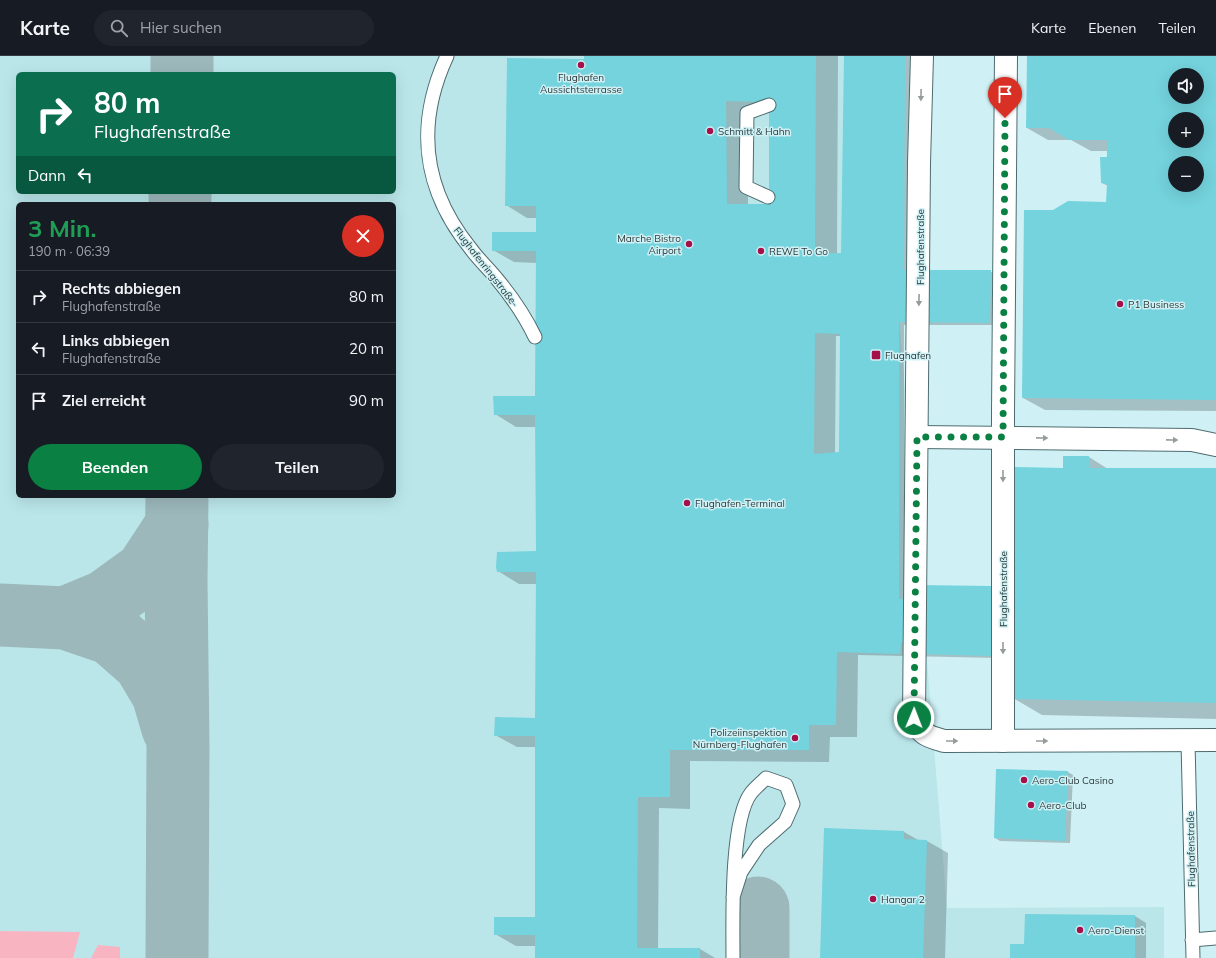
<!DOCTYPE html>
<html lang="de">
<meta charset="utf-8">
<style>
body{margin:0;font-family:Mulish,sans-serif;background:#20242c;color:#f1f3f6;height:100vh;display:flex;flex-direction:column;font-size:15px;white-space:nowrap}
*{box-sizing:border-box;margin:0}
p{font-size:13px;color:#9ea1a6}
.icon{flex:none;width:22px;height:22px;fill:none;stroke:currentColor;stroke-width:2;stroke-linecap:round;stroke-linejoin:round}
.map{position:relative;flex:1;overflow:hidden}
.drawer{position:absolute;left:16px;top:146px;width:380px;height:296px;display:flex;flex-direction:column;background:#171b24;border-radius:6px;box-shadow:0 4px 16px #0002}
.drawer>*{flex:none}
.guide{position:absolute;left:16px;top:16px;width:380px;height:122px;border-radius:6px;box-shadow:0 4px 16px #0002;background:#0b6e4f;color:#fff;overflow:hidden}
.buttons{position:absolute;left:1168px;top:12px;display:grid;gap:8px}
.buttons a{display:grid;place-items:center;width:36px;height:36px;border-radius:50%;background:#171b24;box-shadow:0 4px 16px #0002;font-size:20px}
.pin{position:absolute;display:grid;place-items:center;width:34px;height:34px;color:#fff;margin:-41px -17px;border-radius:50% 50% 50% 0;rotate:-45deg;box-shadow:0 0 4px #0007}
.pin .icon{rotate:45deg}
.me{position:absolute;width:44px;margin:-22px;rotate:1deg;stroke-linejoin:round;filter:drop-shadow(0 0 3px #0008)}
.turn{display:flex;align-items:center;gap:14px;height:84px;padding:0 12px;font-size:18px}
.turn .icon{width:52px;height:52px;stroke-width:2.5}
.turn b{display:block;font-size:28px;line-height:34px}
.then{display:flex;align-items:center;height:38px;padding:0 12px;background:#0003;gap:8px;font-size:15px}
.round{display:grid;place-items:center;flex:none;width:42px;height:42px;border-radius:21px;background:#20242c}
.head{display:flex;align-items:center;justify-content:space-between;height:68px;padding:0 12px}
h1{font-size:24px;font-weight:700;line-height:30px;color:#1e9e55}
.action{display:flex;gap:8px;margin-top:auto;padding:8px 12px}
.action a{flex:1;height:46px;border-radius:24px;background:#0b8043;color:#fff;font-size:16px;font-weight:700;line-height:46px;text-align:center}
.action a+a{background:#20242c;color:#f1f3f6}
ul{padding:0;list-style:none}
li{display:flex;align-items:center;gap:12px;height:52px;padding:0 12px;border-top:1px solid #363941}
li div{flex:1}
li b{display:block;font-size:15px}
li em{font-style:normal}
header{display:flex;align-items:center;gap:24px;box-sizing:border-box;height:56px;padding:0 20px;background:#171b24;border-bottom:1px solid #363941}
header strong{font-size:19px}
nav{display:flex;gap:22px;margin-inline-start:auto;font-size:14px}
.search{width:280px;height:36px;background:#20242c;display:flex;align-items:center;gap:10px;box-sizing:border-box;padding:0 14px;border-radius:22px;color:#9ea1a6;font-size:15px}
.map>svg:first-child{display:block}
.built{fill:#bae6ea;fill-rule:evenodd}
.green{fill:#f9b4c1}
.shadow{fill:#0003;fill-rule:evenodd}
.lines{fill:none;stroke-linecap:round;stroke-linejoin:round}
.taxiway{stroke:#9cb8bb;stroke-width:63}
.building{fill:#74d3dd;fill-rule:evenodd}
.lane-casing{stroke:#4e6c70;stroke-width:15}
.street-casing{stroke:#4e6c70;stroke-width:24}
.lane{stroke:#fff;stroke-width:13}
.street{stroke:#fff;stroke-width:22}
.oneway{fill:#969c9d}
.route{stroke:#0b8043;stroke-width:7;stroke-dasharray:0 12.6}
.poi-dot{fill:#a6104a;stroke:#cff1f5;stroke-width:1.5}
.labels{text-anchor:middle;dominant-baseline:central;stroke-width:3;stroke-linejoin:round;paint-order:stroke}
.poi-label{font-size:10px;fill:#2d3a3b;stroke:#cff1f5;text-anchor:start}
.street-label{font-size:10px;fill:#2d3a3b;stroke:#cff1f5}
</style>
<header>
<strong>Karte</strong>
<div class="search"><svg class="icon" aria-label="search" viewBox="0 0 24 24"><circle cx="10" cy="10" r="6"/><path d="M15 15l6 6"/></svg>Hier suchen</div>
<nav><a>Karte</a><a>Ebenen</a><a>Teilen</a></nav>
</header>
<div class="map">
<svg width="1216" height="902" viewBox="0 0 1216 902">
<rect width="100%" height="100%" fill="#cff1f5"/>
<path class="built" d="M0,0H878L947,852L1164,851V902H0ZM18,18H394V136H18ZM18,148H394V440H18Z"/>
<g class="green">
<path d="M0,875L80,876L73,902H0Z"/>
<path d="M98,889L120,891V902H91Z"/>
</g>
<g class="shadow">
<path d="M585,0H838L837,198H842L845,0H910L909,215H990L995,218V269H904V544L992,531L1064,413L1089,401L1108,413H1216V663L1042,659L1013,642L997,602L858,599L857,681H830L829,706L690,705V753L659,752L658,893H700L715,902H536V890H516L495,878L536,862V691H517L495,679L536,663L537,528H519L498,515L537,496L536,371H516L495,358L536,341L537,207L514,206L493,194L537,177V162H527L506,149L585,4ZM747,57H770V149H748ZM836,280H841L840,397H835Z"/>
<path d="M1028,0H1216V355L1045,354L1023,342L1053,155L1107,147L1108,130L1102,127L1108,102V95H1091L1071,84H1048L1027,72ZM1175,19H1197V41H1175ZM1175,63H1197V85H1175ZM1175,107H1197V129H1175Z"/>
<path d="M1068,716L1073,719L1070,787L1000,785L995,782Z"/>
<path d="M904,776L920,785H927L948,797L945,902H821Z"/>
<path d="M1026,859L1135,860L1146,867V902H1011L1025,889Z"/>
</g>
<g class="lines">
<g class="taxiway">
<path d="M182,18V0"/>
<path d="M180,148V136"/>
<path d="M0,559L65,562L112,578L144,606L163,638L173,672"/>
<path d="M65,562L106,545L146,516L177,469"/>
<path d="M177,902L178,689L176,525L177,440"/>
<path d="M758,902V852"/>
</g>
</g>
<g class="building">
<path d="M584,0H816L815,198L841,197L844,0H905L904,214H991L990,267L899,266V543L916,542V529L992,530L1014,411L1063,412V400H1089V412H1216V647L1012,643L992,578V600L916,598V587L901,586L900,598L837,596L836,669H809V694H670V741H638L637,892H700V902H535V879H494V861H535V680H494L495,661L535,662L536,516H497L496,511L497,496L536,495L535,359H494L493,340H535L536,195H492V176H536V150H505L507,2L584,3ZM726,45L769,46V148H727ZM815,277L840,278L839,396L814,398Z"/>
<path d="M1027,0H1216V344L1022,342L1024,154H1053L1068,145L1106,146L1107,128L1101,127L1100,101H1107V84H1069L1049,72H1026ZM1175,19H1197V41H1175ZM1175,63H1197V85H1175ZM1175,107H1197V129H1175Z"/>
<path d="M996,713L1068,715L1065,785L994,782Z"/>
<path d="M824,772L904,775V783L927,784L923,902H820Z"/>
<path d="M1025,858L1135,859V902H1010V888H1024Z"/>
</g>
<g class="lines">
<defs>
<g id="lane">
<path d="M447,0C415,69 423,134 471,193C479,204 489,213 497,223C512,241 525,260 535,281"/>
<path d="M768,141L746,131L747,57L769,49"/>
<path d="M1188,685L1193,902"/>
<path d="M1192,884L1216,882"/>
<path d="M733,902C733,867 730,764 751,737C755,732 761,727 766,722L786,729L793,748L785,766L759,789L741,816L733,841"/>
</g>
<g id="street">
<path d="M922,0L919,107L914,662C921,679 927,680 944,685L1216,684"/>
<path d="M917,381L1192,384L1216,389"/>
<path d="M1003,685V356L1006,0"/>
</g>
</defs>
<use href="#lane" class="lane-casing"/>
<use href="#street" class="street-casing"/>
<use href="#lane" class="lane"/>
<use href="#street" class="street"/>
</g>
<defs><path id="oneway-solid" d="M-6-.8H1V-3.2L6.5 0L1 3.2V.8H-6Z"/></defs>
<g class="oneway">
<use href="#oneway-solid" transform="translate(921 39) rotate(91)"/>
<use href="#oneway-solid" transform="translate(919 244) rotate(91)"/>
<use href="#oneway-solid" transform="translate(1042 382) rotate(1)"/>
<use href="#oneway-solid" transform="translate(1172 384) rotate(1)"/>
<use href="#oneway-solid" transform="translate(1003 420) rotate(90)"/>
<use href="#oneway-solid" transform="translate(1003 592) rotate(90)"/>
<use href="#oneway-solid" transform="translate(952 685)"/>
<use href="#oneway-solid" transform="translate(1042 685)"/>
</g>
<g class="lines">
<path class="route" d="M914,662L917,381H1003L1005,62"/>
</g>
<g class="poi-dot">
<circle cx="581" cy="9" r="4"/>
<circle cx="710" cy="75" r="4"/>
<circle cx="689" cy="188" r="4"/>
<circle cx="761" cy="195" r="4"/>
<circle cx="1120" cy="248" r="4"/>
<rect x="871" y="294" width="10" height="10" rx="2"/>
<circle cx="687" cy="447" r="4"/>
<circle cx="795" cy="682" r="4"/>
<circle cx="1024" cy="724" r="4"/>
<circle cx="1031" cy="749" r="4"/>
<circle cx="873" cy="843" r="4"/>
<circle cx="1080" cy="874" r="4"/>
</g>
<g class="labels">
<g class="poi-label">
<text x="581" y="21" text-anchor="middle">Flughafen<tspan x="581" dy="12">Aussichtsterrasse</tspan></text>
<text x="718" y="75">Schmitt &amp; Hahn</text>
<text x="681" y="182" text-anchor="end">Marche Bistro<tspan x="681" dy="12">Airport</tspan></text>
<text x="769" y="195">REWE To Go</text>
<text x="1128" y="248">P1 Business</text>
<text x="885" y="299">Flughafen</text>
<text x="695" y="447">Flughafen-Terminal</text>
<text x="787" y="676" text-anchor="end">Polizeiinspektion<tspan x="787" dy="12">Nürnberg-Flughafen</tspan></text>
<text x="1032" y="724">Aero-Club Casino</text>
<text x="1039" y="749">Aero-Club</text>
<text x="881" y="843">Hangar 2</text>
<text x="1088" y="874">Aero-Dienst</text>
</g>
<g class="street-label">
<text transform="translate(920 191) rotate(-90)">Flughafenstraße</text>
<text transform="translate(486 211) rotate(52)">Flughafenringstraße-</text>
<text transform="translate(1003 533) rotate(-90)">Flughafenstraße</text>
<text transform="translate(1191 793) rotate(-91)">Flughafenstraße</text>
</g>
</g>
</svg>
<div class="buttons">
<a><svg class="icon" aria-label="sound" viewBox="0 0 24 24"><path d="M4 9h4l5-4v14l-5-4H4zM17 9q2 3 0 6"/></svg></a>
<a>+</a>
<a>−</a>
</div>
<div class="pin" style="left:1005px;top:62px;background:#d93025"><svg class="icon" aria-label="arrive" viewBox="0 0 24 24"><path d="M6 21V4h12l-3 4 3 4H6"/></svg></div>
<svg class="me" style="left:914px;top:662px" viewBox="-20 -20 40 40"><circle r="17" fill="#0b8043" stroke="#fff" stroke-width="3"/><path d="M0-11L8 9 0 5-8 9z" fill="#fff"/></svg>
<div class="guide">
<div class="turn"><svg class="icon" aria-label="right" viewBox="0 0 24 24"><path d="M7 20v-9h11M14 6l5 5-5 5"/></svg><div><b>80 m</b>Flughafenstraße</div></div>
<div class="then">Dann<svg class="icon" aria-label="left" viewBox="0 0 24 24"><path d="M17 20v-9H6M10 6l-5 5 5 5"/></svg></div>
</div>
<section class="drawer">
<div class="head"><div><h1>3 Min.</h1><p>190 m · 06:39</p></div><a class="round" style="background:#d93025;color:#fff"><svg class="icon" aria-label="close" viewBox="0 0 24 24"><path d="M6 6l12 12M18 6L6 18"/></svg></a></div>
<ul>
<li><svg class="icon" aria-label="right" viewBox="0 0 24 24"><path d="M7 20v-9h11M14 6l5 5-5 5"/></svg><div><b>Rechts abbiegen</b><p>Flughafenstraße</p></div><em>80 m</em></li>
<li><svg class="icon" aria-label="left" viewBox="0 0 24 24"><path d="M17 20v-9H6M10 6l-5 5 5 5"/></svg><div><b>Links abbiegen</b><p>Flughafenstraße</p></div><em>20 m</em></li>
<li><svg class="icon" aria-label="arrive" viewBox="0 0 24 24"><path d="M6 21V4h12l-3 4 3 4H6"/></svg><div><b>Ziel erreicht</b></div><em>90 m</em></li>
</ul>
<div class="action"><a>Beenden</a><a>Teilen</a></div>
</section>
</div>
